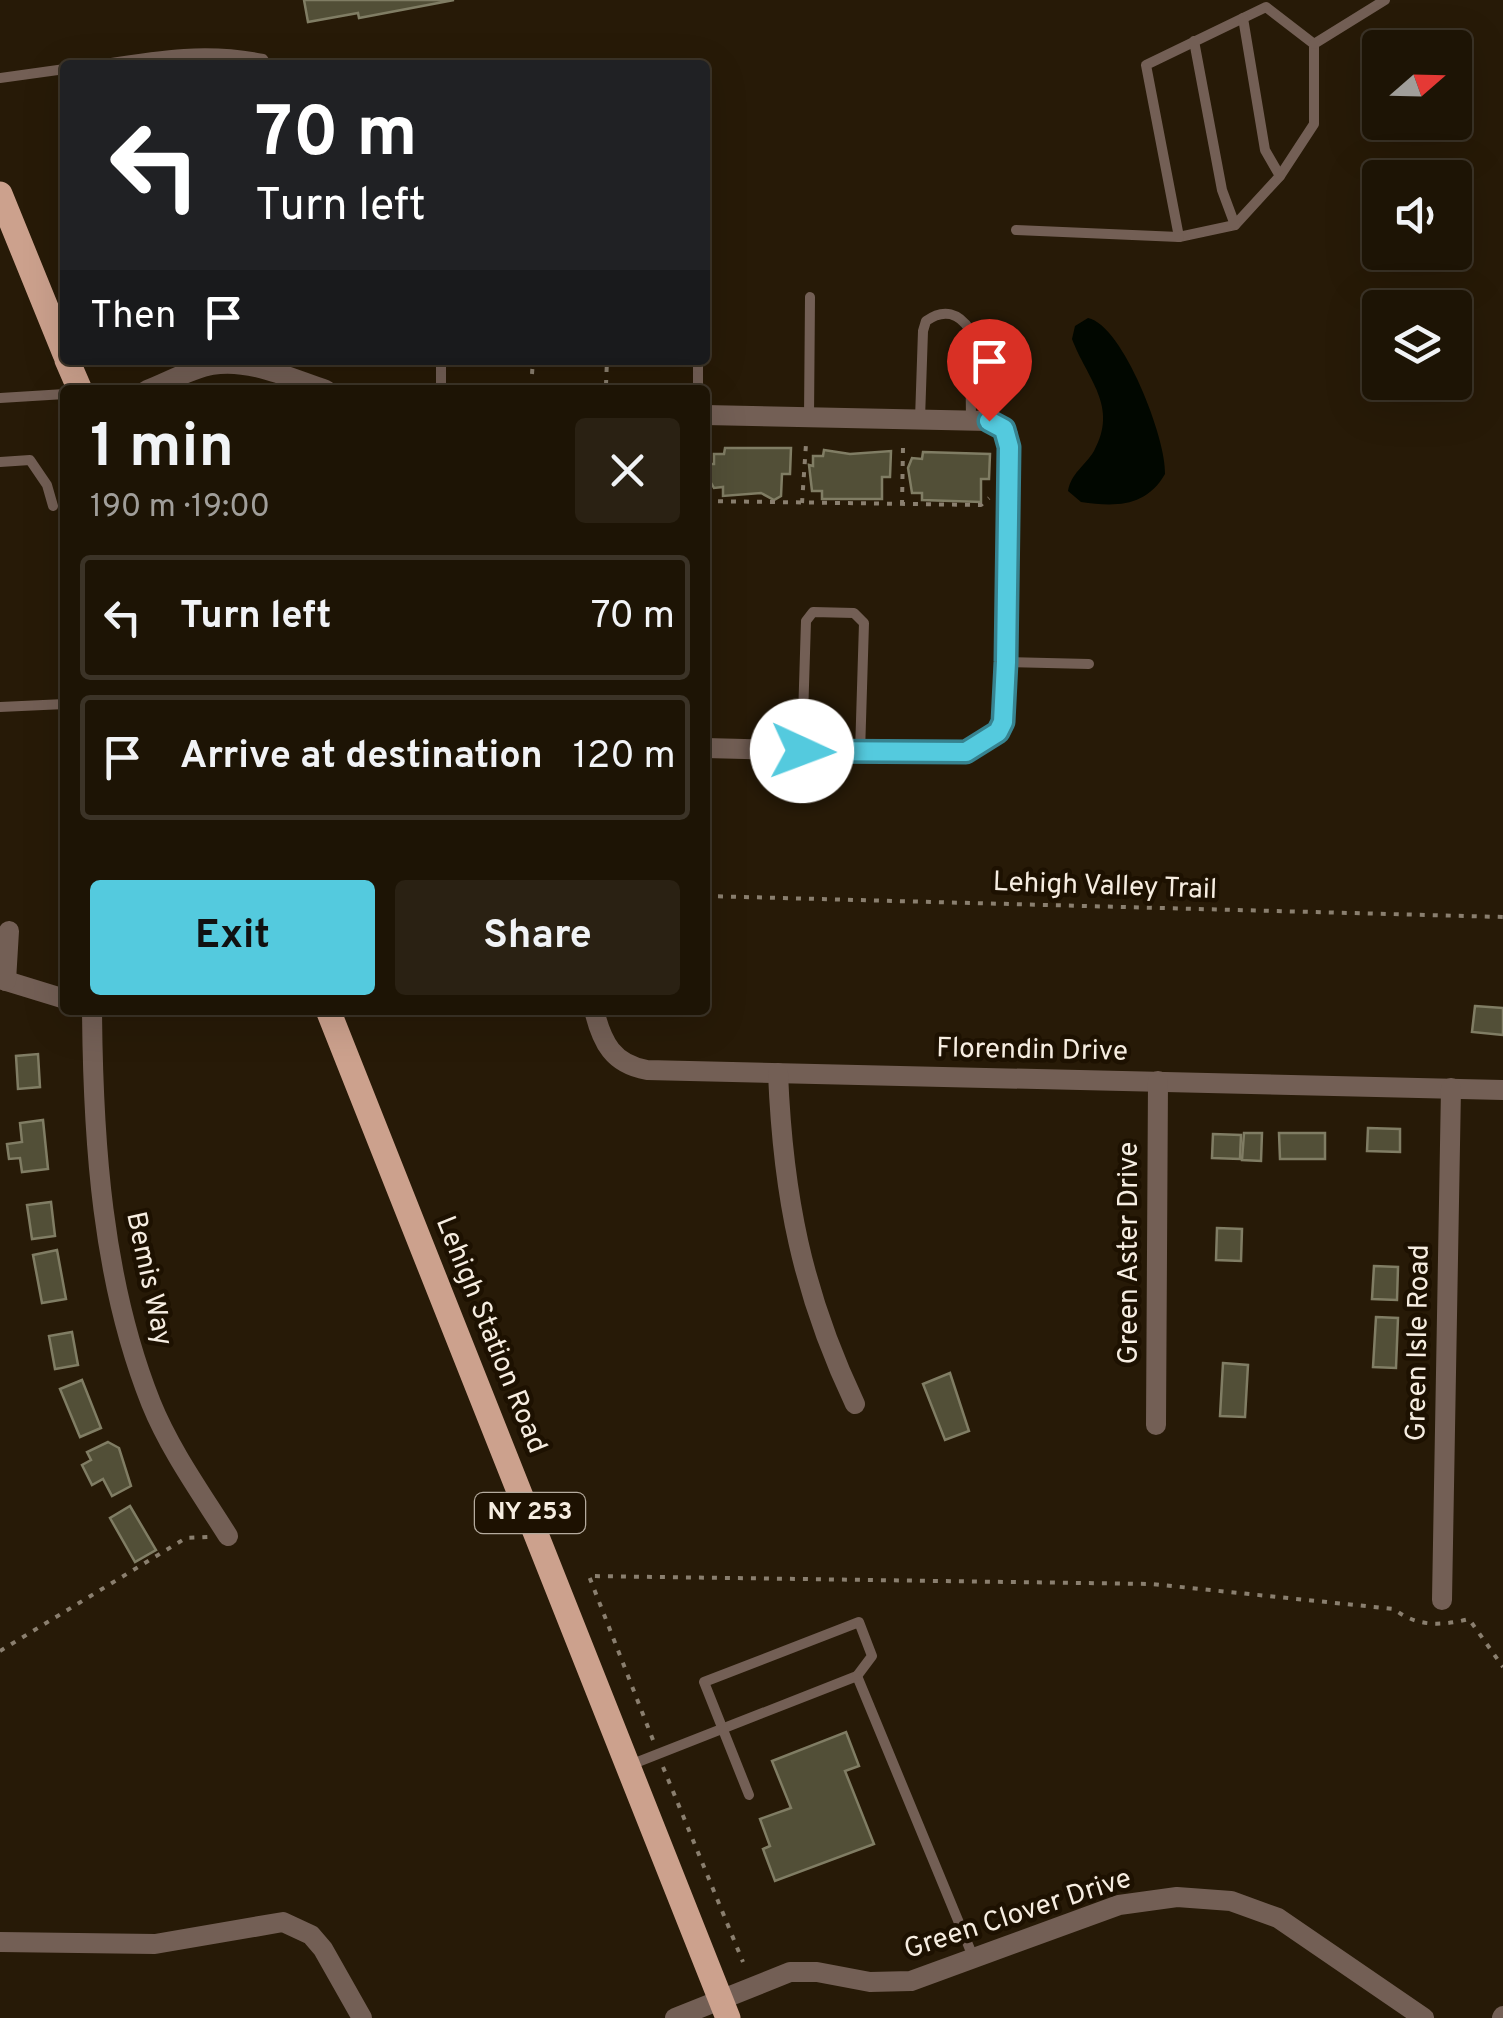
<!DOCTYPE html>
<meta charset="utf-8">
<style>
body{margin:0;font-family:Overpass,sans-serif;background:#2a2113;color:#f1f3f6;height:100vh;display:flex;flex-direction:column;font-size:38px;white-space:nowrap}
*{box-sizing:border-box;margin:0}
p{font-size:32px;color:#a09e9a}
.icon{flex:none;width:55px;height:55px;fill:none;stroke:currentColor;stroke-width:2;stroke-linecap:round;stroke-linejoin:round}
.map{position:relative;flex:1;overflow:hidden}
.drawer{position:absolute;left:60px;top:385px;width:650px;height:630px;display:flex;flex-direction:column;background:#1d1405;border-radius:10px;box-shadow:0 10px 40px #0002,0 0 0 2px #3b3327}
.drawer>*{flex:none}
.top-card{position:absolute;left:60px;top:60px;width:650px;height:305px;border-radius:10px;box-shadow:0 10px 40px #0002,0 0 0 2px #3b3327;background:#202124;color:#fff;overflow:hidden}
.needle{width:65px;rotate:70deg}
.buttons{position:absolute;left:1362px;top:30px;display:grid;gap:20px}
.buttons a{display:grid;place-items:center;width:110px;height:110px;border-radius:10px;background:#1d1405;box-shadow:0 10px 40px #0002,0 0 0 2px #3b3327;font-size:50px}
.pin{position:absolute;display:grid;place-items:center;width:85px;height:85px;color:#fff;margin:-102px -42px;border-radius:50% 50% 50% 0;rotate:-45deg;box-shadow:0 0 10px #0007}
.pin .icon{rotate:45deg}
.me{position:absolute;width:110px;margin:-55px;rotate:92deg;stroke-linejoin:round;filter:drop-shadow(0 0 8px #0008)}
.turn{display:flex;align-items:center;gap:35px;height:210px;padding:0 30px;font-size:45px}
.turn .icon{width:130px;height:130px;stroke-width:2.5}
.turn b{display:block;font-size:70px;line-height:85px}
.then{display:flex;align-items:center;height:95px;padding:0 30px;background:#0003;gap:20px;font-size:38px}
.round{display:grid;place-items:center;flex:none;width:105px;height:105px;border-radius:10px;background:#2a2113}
.summary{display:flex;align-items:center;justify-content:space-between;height:170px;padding:0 30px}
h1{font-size:60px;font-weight:700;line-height:75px}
.button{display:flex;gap:20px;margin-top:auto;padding:20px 30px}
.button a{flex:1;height:115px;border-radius:10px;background:#54cade;color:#111;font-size:40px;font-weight:700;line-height:115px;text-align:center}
.button a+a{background:#2a2113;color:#f1f3f6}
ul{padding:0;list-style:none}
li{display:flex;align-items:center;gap:30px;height:125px;margin:0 20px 15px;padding:0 10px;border:5px solid #3b3327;border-radius:10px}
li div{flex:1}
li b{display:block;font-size:38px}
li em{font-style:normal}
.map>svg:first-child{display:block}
.water{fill:#010700}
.building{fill:#524f37;stroke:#807d64;stroke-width:2.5}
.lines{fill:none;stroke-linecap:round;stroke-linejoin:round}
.path{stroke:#8a7f6f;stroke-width:4;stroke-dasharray:5 8;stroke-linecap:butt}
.service{stroke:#735f55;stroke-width:10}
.minor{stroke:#735f55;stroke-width:20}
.primary{stroke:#cca18d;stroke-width:25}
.route-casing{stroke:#378390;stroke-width:25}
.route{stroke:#54cade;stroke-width:18}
.labels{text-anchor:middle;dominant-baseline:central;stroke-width:9;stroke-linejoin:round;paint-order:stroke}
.shield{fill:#1d1101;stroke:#b5ab9e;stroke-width:2.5}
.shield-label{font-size:25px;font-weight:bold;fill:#f6ede1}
.street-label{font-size:28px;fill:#f6ede1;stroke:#1d1101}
</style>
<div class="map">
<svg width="1503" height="2018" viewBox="0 0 1503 2018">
<rect width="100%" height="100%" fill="#271a07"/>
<path class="water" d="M1088,318C1123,325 1167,440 1165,474C1146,507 1116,507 1081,502L1068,491C1071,473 1085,466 1094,451C1119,406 1087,379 1072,339L1075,326Z"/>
<g class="building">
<path d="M304,0H454L359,18L358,13L308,22Z"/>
<path d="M725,448H791L790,474H782L781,496L774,500L761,493L723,496V487L714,488L710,481V464H714V454H724Z"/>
<path d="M824,450L850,454L891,451L890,477H882V499H822V491H812L809,465L813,466V456H823Z"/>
<path d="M923,452L990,454L989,479H981V502L922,500V493H912L908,468L912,458L922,459Z"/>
<path d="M1475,1006L1503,1008V1035L1472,1032Z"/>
<path d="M38,1054L40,1087L18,1089L16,1056Z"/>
<path d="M43,1120L48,1169L22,1172L20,1158L9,1159L7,1144L22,1142L20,1123Z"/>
<path d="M1368,1128L1400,1129V1152L1367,1151Z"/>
<path d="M1244,1133H1262L1261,1161L1242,1160Z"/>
<path d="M1279,1133H1325V1159H1280Z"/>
<path d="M1213,1134L1241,1135L1240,1159L1212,1158Z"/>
<path d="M51,1202L55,1236L32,1239L27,1205Z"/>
<path d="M1217,1228L1242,1229L1241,1261L1216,1260Z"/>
<path d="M57,1250L66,1299L42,1303L33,1255Z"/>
<path d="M1374,1266L1398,1267L1397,1300L1372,1299Z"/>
<path d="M1376,1317L1398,1318L1396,1368L1373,1367Z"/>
<path d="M72,1332L78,1365L55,1369L49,1336Z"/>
<path d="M1223,1363L1248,1365L1245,1417L1220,1416Z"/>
<path d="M950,1373L969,1431L945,1440L923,1384Z"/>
<path d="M82,1380L101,1428L80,1437L60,1389Z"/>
<path d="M108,1442L119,1448L131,1486L112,1496L103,1479L92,1485L82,1465L91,1460L87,1452Z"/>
<path d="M130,1506L156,1550L135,1562L110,1518Z"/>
<path d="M846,1732L859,1766L845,1771L874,1844L775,1881L763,1849L770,1846L760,1819L791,1808L772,1761Z"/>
</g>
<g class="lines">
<g class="path">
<path d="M532,374L533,360"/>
<path d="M606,385L607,360"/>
<path d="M705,467L706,442"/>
<path d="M705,501L981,505L989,498"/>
<path d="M802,503L806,444"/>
<path d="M902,505L903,447"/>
<path d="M705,896L1503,917"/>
<path d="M0,1651L186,1538L208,1537"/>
<path d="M653,1740L589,1576L1152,1584L1394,1609C1417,1627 1441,1626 1469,1619L1503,1667"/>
<path d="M663,1767L743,1962"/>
</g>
<g class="service">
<path d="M1266,7L1314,44V124L1280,176L1235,225L1179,237L1146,65Z"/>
<path d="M1243,18L1265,150L1280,176"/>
<path d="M1194,41L1222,190L1235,225"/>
<path d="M1314,44L1385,0"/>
<path d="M98,65C155,56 206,47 263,59L267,65"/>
<path d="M0,78L65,69"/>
<path d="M1016,230L1179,237"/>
<path d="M441,360V390"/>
<path d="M698,390V360"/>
<path d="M0,398L65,394"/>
<path d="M809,417L810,297"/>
<path d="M920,419L923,331L926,321C944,308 959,313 970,330L971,420"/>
<path d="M0,462L30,460L47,485L53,506"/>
<path d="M1005,662L1089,664"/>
<path d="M0,707L65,704"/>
<path d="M802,750L806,621L813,612L854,613L864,623L860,753"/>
<path d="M630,1765L857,1676L974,1959"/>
<path d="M749,1795L704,1682L859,1622L872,1656L857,1676"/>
</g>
<g class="minor">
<path d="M147,390C168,382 190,369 212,365C249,358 292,379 326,390"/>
<path d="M705,415L989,421L1008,435L1009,470L1003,722C990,748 965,752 938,754L705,748"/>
<path d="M0,979L65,999"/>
<path d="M6,981L9,931"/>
<path d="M92,1010C93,1141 102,1280 151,1403C170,1450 201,1493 228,1536"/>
<path d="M594,1010C602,1043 613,1064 647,1070L1503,1090"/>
<path d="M778,1073C783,1196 802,1292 855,1404"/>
<path d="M1156,1425L1158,1081"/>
<path d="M1442,1600L1451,1088"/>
<path d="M0,1942L155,1944L283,1922L311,1935L323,1949L362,2018"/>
<path d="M675,2018L790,1972H817L870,1982L911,1981L1119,1905L1177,1897L1231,1901L1278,1918L1424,2018"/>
<path d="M1502,2018L1503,2016"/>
</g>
<g class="primary">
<path d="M0,194L65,354"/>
<path d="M67,360L80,390"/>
<path d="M328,1010L728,2018"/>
</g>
</g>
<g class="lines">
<defs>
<path id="route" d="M802,751L966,752L998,732L1003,722L1006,662L1009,447L1004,429L989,421"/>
</defs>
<use href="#route" class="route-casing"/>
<use href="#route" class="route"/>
</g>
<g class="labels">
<rect class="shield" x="475" y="1493" width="110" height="40" rx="8"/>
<g class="shield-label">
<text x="530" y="1513">NY 253</text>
</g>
<g class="street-label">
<text transform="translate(1105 887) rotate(2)">Lehigh Valley Trail</text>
<text transform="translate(1032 1051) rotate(1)">Florendin Drive</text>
<text transform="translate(1130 1253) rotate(-90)">Green Aster Drive</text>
<text transform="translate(148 1279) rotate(78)">Bemis Way</text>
<text transform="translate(490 1335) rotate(68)">Lehigh Station Road</text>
<text transform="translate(1419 1343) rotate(-89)">Green Isle Road</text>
<text transform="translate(1018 1915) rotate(-18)">Green Clover Drive</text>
</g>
</g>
</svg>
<div class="buttons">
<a><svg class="needle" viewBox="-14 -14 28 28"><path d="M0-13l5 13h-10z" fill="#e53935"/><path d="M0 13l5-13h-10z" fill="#a09e9a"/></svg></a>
<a><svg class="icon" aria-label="sound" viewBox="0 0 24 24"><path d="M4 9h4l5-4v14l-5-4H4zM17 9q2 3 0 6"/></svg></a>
<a><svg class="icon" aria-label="layers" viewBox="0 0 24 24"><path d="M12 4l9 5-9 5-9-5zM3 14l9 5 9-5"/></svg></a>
</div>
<div class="pin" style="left:989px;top:421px;background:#d93025"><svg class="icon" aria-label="arrive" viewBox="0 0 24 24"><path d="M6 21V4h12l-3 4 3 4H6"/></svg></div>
<svg class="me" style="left:802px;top:751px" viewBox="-20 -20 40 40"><circle r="19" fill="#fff"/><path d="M0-13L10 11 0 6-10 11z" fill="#54cade"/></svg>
<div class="top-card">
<div class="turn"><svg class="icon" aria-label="left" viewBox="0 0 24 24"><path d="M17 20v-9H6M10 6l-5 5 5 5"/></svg><div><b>70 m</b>Turn left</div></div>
<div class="then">Then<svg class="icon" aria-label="arrive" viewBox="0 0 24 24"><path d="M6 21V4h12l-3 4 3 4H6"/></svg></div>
</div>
<section class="drawer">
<div class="summary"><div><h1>1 min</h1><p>190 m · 19:00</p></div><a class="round"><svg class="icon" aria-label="close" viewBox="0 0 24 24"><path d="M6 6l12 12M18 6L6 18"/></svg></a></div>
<ul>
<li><svg class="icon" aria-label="left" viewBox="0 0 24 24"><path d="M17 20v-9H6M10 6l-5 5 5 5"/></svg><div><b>Turn left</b></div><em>70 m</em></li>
<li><svg class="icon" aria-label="arrive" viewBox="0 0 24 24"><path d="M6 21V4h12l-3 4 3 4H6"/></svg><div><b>Arrive at destination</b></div><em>120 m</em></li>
</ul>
<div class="button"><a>Exit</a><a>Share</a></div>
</section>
</div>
